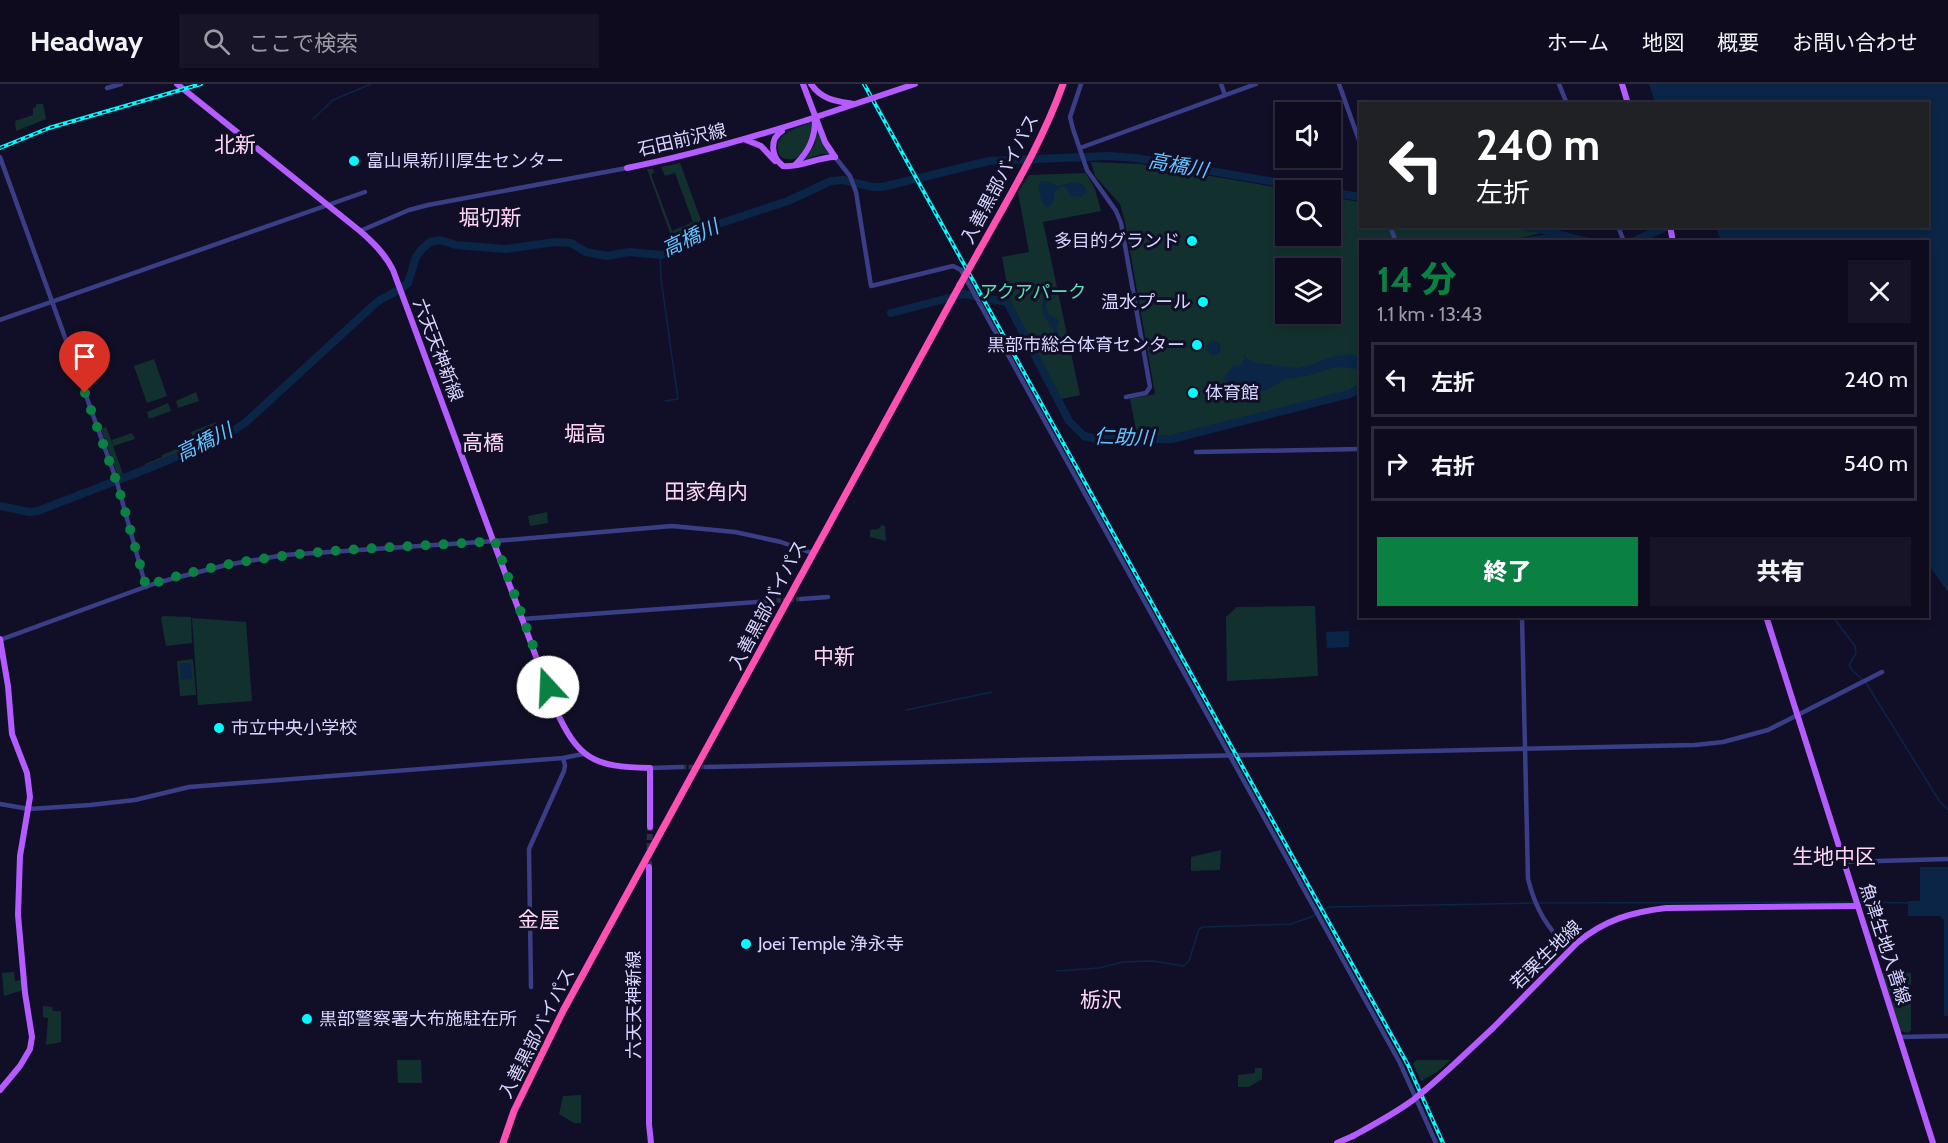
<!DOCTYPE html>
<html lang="ja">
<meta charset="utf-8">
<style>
body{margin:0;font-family:Cabin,"Noto Sans JP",sans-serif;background:#161426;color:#f1f3f6;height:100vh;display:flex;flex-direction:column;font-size:22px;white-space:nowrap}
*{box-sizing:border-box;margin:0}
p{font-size:20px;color:#9a9ba4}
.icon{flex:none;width:33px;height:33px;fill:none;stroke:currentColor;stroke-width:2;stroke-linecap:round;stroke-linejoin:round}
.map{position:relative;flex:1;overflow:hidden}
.drawer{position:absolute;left:1359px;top:156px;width:570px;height:378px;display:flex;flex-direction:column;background:#0d0b1d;border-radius:0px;box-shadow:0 3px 9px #0003,0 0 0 2px #2d2b3b}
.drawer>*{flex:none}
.top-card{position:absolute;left:1359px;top:18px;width:570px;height:126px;border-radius:0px;box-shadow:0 3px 9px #0003,0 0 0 2px #2d2b3b;background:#202124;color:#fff;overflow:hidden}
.tools{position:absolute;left:1275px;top:18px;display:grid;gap:12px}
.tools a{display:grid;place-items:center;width:66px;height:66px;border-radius:0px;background:#0d0b1d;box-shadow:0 3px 9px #0003,0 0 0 2px #2d2b3b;font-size:30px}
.pin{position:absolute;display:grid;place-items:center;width:51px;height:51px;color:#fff;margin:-62px -26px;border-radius:50% 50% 50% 0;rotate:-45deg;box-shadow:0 0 6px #0007}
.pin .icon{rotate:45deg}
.me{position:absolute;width:66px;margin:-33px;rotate:340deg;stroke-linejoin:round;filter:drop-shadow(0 0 4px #0008)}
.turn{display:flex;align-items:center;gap:21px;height:126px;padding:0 18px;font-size:27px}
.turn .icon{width:78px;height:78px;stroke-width:2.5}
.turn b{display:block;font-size:42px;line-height:51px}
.round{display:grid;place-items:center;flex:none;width:63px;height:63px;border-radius:0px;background:#161426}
.head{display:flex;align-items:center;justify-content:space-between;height:102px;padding:0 18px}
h1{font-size:36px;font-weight:800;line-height:45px;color:#0b8043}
.cta{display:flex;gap:12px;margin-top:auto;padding:12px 18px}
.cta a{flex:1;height:69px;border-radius:0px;background:#0b8043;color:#fff;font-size:24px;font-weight:800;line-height:69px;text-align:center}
.cta a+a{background:#161426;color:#f1f3f6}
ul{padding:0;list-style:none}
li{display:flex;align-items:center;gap:18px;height:75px;margin:0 12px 9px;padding:0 6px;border:3px solid #2d2b3b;border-radius:0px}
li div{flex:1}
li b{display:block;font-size:22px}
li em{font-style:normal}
header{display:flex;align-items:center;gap:36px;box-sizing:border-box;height:84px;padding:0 30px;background:#0d0b1d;border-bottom:2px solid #2d2b3b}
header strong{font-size:28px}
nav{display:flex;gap:33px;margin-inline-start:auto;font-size:21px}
.search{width:420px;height:54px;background:#161426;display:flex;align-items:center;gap:15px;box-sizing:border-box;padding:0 21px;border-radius:0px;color:#9a9ba4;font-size:22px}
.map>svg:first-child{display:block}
.green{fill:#12312e;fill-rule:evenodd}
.water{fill:#0a2546}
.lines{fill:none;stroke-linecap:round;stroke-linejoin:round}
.stream{stroke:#0a2546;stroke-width:1.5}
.river{stroke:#0a2546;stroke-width:8}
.minor-tunnel{stroke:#2f2d47;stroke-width:4.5;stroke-dasharray:4.5 2;stroke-linecap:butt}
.major-tunnel{stroke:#2f2d47;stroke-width:6;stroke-dasharray:6 3;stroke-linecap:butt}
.minor{stroke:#3a3e86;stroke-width:4.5}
.major{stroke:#b45cff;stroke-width:6}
.highway{stroke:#ff50b3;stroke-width:7}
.rail-casing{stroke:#01fbff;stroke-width:4}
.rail{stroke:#110f27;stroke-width:1.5;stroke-dasharray:4.5;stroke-linecap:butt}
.major-bridge{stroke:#b45cff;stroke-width:6}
.highway-bridge{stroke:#ff50b3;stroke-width:7}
.route{stroke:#0b8043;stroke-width:10;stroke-dasharray:0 18}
.poi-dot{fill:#01fbff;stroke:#110f27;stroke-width:2}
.labels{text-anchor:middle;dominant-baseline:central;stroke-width:6;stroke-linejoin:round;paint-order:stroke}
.street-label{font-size:18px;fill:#d7d5ff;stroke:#110f27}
.poi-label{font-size:18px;fill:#d7d5ff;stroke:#110f27;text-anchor:start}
.park-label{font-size:18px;fill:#5fe1b6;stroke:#110f27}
.water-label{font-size:20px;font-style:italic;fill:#63c4ff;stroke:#110f27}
.quarter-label{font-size:21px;fill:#ffd7f4;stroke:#110f27}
</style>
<header>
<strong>Headway</strong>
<div class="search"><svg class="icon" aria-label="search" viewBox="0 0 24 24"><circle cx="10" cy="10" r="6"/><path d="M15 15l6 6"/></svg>ここで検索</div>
<nav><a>ホーム</a><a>地図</a><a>概要</a><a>お問い合わせ</a></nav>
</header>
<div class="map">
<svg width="1948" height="1059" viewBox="0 0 1948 1059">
<rect width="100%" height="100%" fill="#110f27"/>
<g class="green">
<path d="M36,20H43L46,35L16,47L15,37L33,31V24L36,23Z"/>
<path d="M812,38C812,56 804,83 781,73C767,52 798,43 812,38Z"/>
<path d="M817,44L830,70H821L804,76L815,60Z"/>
<path d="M1091,78L1140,80L1292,106H1286V152H1330L1331,113L1360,118V142H1501L1541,149L1505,158H1360V299L1349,307L1172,351H1137L1130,315L1155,310L1125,138L1120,120L1095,92ZM1286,184H1330V230H1286Z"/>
<path d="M680,79L702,139L686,148L674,160L647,85H653L654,89L651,90L672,147L693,138L675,89L665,92L661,83Z"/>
<path d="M1086,89L1095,105L1101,127L1043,138L1080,311L1061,315L1010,217L1002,173L1029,168L1018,108L1029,91Z"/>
<path d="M154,275L167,312L147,319L134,282Z"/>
<path d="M196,308L199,317L178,324L176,317Z"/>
<path d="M168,319L171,327L149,335L147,328Z"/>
<path d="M216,338L221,350L145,383V380L162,373V371L194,358L191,348Z"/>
<path d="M106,343L113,361L112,356L132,349L135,355L113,362L123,390L118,392L101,345Z"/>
<path d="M547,428L548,439L530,442L528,432Z"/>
<path d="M882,441L885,442L886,457L870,453V446L878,445Z"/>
<path d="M1315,522L1318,592L1227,597L1226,533L1237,523Z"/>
<path d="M163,532L191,533L192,559L166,562L161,534Z"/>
<path d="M192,534L246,538L252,617L198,621Z"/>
<path d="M193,575L196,611L180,612L177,577Z"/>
<path d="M1221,766L1220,786L1191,787V773Z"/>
<path d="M14,888L15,897L22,896L23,906L4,912L2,889Z"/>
<path d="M1881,889H1911V946L1908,949L1900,947Z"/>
<path d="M43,922L52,923L53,927H61V958L46,961L48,934L43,933Z"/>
<path d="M397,976H421L422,999H398Z"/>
<path d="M1416,976H1451L1437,988L1421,997L1413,980Z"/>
<path d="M1255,984H1262V995L1249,1003H1238V991L1255,989Z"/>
<path d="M581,1011V1039H574L559,1030L563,1012Z"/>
</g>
<g class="water">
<path d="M1649,0H1948V508L1928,480V158L1721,157L1716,143L1928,142V20L1655,19Z"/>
<path d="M1041,97H1047L1057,102C1069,100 1081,93 1087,107L1082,113L1070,112L1067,105L1062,102L1055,108L1054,116L1050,122L1045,123C1041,115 1036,105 1041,97Z"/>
<path d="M1045,206L1055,208H1048L1046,223L1049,230L1059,237L1056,244L1059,249L1057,255L1062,265L1057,268L1053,264L1055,255L1053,245L1043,230L1042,222Z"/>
<circle cx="1214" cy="264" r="7"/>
<path d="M1350,270L1360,274V285L1335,283L1311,291L1286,295L1266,306L1242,315L1227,312L1225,304L1236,311L1240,305L1222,295L1234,281L1236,282L1242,280V277L1245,276L1243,272L1245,271L1246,274L1256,279L1297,284L1309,282L1331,273Z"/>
<path d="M1349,547V563L1327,564L1326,548Z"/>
<path d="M180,579H191L192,595L181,596Z"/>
<path d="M1920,783H1948V932H1944V836L1940,832H1908V817H1920Z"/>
</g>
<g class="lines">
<g class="stream">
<path d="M313,35L333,16L371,0"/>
<path d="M660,171L661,195L678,315L665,317"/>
<path d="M1832,532L1855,562L1856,569L1849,581L1852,586L1862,595"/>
<path d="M1866,599L1940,718L1948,726"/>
<path d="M906,626L992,608"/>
<path d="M1860,818L1909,819"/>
<path d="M1539,819L1855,818"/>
<path d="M1057,887L1099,884L1123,878L1153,877L1183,882L1189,877L1199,845L1203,843L1291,840L1311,833L1329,823L1534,819"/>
</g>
<g class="river">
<path d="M1330,108L1360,113"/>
<path d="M1527,142L1589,158"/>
<path d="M1517,158L1560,153"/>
<path d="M1632,158L1668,142"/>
<path d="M891,229L964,210L1007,218L1069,337L1084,352L1097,355H1172L1349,310L1360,305"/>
<path d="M0,422L29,428L38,427C103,401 169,379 231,348L245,339L377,218C388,211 399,207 408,199L416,173L422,165L430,158L440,156L456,161L506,165L555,158L571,159L586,168L607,172L629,168L662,171L675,167L697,149L715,141L788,117L831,97L843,96L873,103H882L989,77L1109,72L1135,74L1322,106"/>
</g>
<g class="minor-tunnel">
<path d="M770,517L801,515"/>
<path d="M682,683H706"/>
</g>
<path class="major-tunnel" d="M649,783L650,743"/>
<g class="minor">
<path d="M1081,0L1070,33L1073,45L1087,86L1116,127L1121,139L1150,303L1146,309L1126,313"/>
<path d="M1221,0L1225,11"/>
<path d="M1339,0L1360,59"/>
<path d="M1559,0L1567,20"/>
<path d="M107,4L121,0"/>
<path d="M1080,64L1256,0"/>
<path d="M0,73L116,395L146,503"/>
<path d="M835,73L850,92L856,108L871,202L953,182L961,186L1400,979L1436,1059"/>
<path d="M1390,142L1396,158"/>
<path d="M1618,142L1624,158"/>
<path d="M360,147L409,126L428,121L627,84"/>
<path d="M0,236L365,108"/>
<path d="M1196,368L1360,365"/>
<path d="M801,515L828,513"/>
<path d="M1522,532L1528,795C1536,827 1547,842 1569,867"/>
<path d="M522,535L770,517"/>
<path d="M0,556L156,499L226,481L284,471L495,457L672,442L735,448L781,458L812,469"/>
<path d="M706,683L1695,661L1723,658L1768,646L1882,588"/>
<path d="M650,684L682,683"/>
<path d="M0,720L29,725L90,721L135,716L189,703L563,674L583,670"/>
<path d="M1843,778L1948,775"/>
<path d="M531,903L529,765L564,687L565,681L563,674"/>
<path d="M1899,953L1948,952"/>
</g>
<g class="major">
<path d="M177,0L360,147C374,159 385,170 393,186L555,624C578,675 593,683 650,684V743"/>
<path d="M803,0L825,58L835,73"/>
<path d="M811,0C822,16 836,17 854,20"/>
<path d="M1622,0L1628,20"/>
<path d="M782,47C769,55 771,73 783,82C801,84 817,73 835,73"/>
<path d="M746,56L761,62L775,77"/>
<path d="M796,80C809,67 815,54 815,36"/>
<path d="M627,84C688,72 747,55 807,36"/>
<path d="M1670,142L1673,158"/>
<path d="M1766,532L1933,1059"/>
<path d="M0,555L8,602L12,650L27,689L30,713L20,772L18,831L25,909L32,953L30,965L20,982L0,1006"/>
<path d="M649,783V1040L651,1059"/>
<path d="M1493,944L1577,859C1604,836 1632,828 1666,824L1858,822"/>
<path d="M1337,1059L1353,1052"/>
</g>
<g class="highway">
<path d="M979,167C1009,113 1042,59 1063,0"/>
<path d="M503,1059L514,1027L563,927L960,201"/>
</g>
<defs>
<g id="rail">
<path d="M864,0L1408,981L1443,1059"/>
<path d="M0,64L49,44L201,0"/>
</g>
</defs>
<use href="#rail" class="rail-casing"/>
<use href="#rail" class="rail"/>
<g class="major-bridge">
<path d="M807,36L915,0"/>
<path d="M1353,1052C1373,1041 1394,1030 1413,1016C1441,994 1467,968 1493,944"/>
</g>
<path class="highway-bridge" d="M960,201L979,167"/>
</g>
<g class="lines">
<path class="route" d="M85,309L118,402L146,502C258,463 378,466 495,457L548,603"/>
</g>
<g class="poi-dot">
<circle cx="354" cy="77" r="6"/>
<circle cx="1192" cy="157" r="6"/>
<circle cx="1203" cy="218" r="6"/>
<circle cx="1197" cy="261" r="6"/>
<circle cx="1193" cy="309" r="6"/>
<circle cx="219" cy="644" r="6"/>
<circle cx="746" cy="860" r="6"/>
<circle cx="307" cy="935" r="6"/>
</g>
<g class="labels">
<g class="street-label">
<text transform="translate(682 56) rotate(-13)">石田前沢線</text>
<text transform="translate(1000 95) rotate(-62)">入善黒部バイパス</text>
<text transform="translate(438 266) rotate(69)">六天天神新線</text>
<text transform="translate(768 521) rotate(-62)">入善黒部バイパス</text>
<text transform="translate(1885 860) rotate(72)">魚津生地入善線</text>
<text transform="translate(1546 871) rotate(-44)">若栗生地線</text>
<text transform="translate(634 921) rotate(-90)">六天天神新線</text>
<text transform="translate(537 949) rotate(-63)">入善黒部バイパス</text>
</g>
<g class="poi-label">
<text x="366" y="77">富山県新川厚生センター</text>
<text x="1180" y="157" text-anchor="end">多目的グランド</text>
<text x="1191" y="218" text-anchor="end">温水プール</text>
<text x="1185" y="261" text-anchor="end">黒部市総合体育センター</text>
<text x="1205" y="309">体育館</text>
<text x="231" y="644">市立中央小学校</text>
<text x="758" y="860">Joei Temple 浄永寺</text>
<text x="319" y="935">黒部警察署大布施駐在所</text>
</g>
<g class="park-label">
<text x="1033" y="208">アクアパーク</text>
</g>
<g class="water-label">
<text transform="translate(1178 81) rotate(10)">高橋川</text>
<text transform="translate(690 154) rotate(-25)">高橋川</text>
<text transform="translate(1124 353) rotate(2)">仁助川</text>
<text transform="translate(204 358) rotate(-26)">高橋川</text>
</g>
<g class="quarter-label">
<text x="235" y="60">北新</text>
<text x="490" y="133">堀切新</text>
<text x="585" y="349">堀高</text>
<text x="483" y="358">高橋</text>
<text x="706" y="407">田家角内</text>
<text x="834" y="572">中新</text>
<text x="1834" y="772">生地中区</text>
<text x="539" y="835">金屋</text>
<text x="1101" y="915">栃沢</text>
</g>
</g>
</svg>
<div class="tools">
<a><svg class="icon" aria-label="sound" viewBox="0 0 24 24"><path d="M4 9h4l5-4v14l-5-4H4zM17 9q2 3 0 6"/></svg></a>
<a><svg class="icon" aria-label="search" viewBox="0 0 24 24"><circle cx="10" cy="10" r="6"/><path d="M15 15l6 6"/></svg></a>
<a><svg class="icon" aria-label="layers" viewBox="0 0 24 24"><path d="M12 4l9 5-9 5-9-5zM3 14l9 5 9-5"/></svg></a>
</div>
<div class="pin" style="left:85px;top:309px;background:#d93025"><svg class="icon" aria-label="arrive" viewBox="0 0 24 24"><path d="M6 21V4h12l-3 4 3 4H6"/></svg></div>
<svg class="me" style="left:548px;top:603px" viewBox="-20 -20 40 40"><circle r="19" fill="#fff"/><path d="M0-13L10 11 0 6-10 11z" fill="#0b8043"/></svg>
<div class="top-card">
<div class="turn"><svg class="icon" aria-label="left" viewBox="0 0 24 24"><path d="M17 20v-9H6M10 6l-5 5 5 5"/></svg><div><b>240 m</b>左折</div></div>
</div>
<section class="drawer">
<div class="head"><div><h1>14 分</h1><p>1.1 km · 13:43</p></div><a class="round"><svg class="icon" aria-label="close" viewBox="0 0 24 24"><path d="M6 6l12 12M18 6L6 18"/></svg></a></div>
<ul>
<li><svg class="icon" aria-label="left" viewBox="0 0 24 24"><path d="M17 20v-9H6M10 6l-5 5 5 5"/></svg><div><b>左折</b></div><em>240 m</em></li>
<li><svg class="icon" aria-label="right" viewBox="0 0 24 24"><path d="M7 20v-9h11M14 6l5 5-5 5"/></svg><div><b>右折</b></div><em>540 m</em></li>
</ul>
<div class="cta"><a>終了</a><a>共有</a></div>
</section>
</div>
